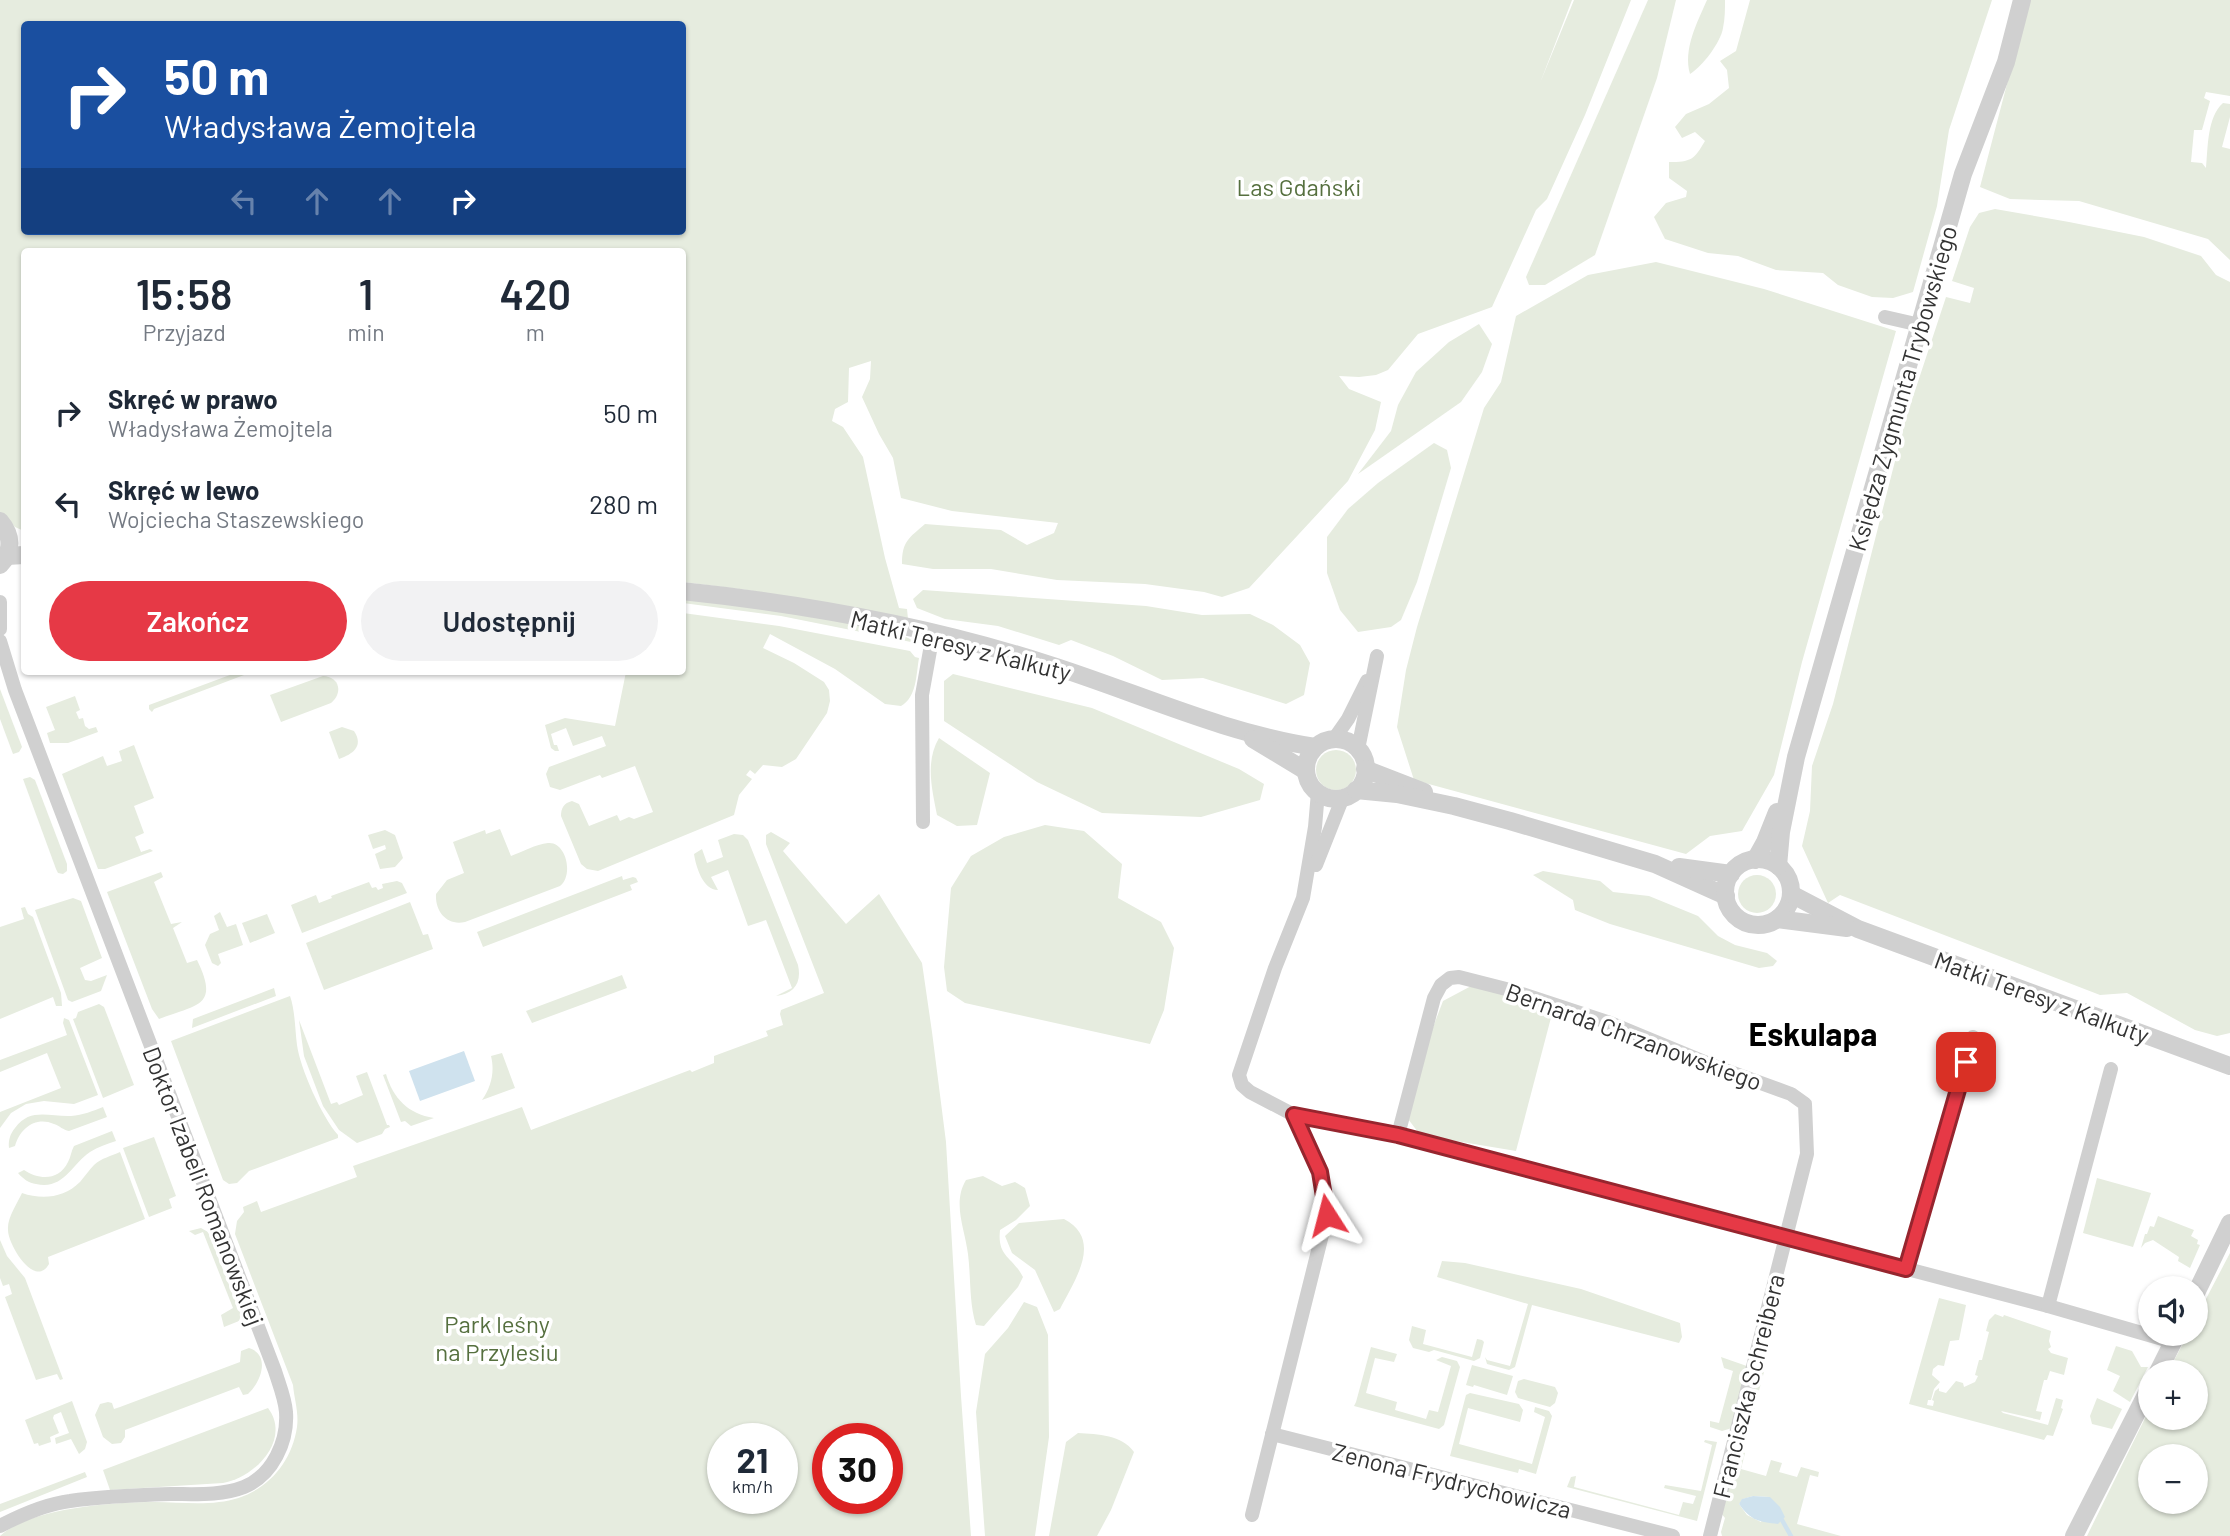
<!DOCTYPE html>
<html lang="pl">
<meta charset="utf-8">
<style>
body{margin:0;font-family:Barlow,sans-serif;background:#f2f2f3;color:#1f2937;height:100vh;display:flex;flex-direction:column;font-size:26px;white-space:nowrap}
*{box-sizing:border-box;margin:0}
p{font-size:23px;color:#747a83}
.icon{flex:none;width:38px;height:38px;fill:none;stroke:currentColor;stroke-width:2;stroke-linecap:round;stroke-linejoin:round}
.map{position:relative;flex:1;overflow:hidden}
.sheet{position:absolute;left:21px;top:248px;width:665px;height:427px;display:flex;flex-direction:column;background:#fff;border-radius:7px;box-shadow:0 2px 5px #0004}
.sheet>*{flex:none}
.top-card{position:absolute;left:21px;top:21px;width:665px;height:214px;border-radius:7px;box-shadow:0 2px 5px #0004;background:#1a4fa0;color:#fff;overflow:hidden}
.tools{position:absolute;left:2138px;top:1276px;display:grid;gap:14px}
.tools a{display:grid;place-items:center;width:70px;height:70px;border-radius:50%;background:#fff;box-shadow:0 2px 5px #0004;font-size:35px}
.speed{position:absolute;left:707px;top:1423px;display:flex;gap:14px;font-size:35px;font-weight:700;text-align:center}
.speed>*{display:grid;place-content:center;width:91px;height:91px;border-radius:50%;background:#fff;box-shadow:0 2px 5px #0004;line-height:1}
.speed small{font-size:18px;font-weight:400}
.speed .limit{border:10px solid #d22;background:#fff;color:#111}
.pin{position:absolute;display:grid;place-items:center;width:60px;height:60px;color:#fff;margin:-30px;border-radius:14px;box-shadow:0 4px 10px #0006}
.me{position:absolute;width:77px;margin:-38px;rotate:351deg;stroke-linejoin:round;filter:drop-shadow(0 0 5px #0008)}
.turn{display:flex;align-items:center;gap:24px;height:147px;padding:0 28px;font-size:32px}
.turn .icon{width:91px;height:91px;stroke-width:2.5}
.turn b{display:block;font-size:49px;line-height:60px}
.lanes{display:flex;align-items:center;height:66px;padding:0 28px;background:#0003;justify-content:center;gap:35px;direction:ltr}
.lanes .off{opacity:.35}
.eta{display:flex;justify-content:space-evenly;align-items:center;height:119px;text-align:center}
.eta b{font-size:42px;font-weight:600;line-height:49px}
.action{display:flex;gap:14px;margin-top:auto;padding:14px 28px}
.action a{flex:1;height:80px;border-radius:42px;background:#e63946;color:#fff;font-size:28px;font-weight:600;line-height:80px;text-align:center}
.action a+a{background:#f2f2f3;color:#1f2937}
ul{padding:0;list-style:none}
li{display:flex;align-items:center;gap:21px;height:91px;padding:0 28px}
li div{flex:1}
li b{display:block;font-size:26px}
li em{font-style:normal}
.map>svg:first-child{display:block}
.green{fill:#e6ecdf;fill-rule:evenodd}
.water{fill:#cfe2ee}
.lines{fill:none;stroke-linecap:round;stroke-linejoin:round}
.stream{stroke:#cfe2ee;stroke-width:4.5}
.minor{stroke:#d0d0d0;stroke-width:14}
.tertiary{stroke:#d0d0d0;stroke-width:18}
.route-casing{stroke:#96252e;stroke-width:18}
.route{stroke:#e63946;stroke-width:12}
.labels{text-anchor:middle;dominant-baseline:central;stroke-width:7;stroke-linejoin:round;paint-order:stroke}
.park-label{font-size:24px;fill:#56703f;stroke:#fff}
.street-label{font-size:24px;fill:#333;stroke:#fff}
.district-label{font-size:32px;font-weight:bold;fill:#000;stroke:#fff}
</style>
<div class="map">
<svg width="2230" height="1536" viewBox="0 0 2230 1536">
<rect width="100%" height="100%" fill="#fff"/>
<g class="green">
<path d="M0,0H1572L1540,83L1574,0H1631L1585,115L1547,199L1536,210L1492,307L1418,334L1388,370L1376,375L1359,377L1339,376L1349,389L1381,402L1375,430L1348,481L1249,588L1222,597L1204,592L1145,584L1057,580L991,569H933L902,564C902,541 909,538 925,524L1001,530L1027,545L1054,533L1058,523L952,511L901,498L893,458L879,434L862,397L870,379L871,361L849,368L848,402L835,409L832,421L843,427L863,457L885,558L899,608L907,609L908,619L747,590L683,582L682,252H24V531L15,527L0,512ZM24,24H682V231H24Z"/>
<path d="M1648,0H1676L1657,78L1595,255L1545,285H1529L1526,277Z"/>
<path d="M1707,0H1725C1725,9 1725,19 1723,28C1721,42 1702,67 1690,74C1683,49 1697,23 1707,0Z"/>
<path d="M1750,0H1992L1949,130L1937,206L1913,292L1893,298L1872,297L1838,285L1823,273L1776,270L1738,256L1708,253L1665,239L1654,217L1666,203L1686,197L1687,191L1669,178V162C1691,162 1694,160 1705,141L1695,132L1682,138L1675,127L1686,114L1709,104L1729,88L1727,70L1720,61L1736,51Z"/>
<path d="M2029,0H2230V96L2206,92L2204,98L2210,101L2202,130H2194L2191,162L2202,163L2206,168C2208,148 2207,117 2223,103L2230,104V117L2222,147L2230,149V260L2208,239L2079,201L2010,199L1980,187Z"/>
<path d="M1995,209L2069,222L2144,237L2201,256L2216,275L2230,282V1033L2217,1036L2195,1030L2127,993L2100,995L1840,895L1828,903L1802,846L1810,811L1812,766L1833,704L1906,418L1946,297L1970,303L1974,288L1952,281L1970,227L1979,213Z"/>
<path d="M1656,262L1764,289L1896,331L1802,662L1774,775L1742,831L1710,836L1686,854L1414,780L1397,727L1406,670L1417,627L1484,408L1501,382L1516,316L1588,275Z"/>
<path d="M1479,324L1492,344L1482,372L1461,402L1358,474L1391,431L1398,405L1416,372L1449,342Z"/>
<path d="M1434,443L1447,450L1451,468L1417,582L1401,620L1391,627L1358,632L1340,610L1327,573V537L1348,509L1378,483Z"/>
<path d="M923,590L1146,606L1202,615L1250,614L1273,625L1300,645L1310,663L1304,695L1286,704L1203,678L1162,680L1113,656L1071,640L1059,645L998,626L945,619L917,608L913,599Z"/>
<path d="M683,599C719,603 898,624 916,643L781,616L683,603Z"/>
<path d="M683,613L779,626L910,651L915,657L919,658C916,675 917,697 901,706L885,704L835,669L770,634L763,648L794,663L824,682L829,690L830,701L827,713L796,759L782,767L763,765L755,774L750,770L746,775L752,779L739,795L734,815L598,871L587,869L581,864L561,816C561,808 564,803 572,801L579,804L589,826L617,815L620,821L629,817L634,819L653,812L635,766L602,778L600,775L560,790L550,787L546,774L549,767L606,746L602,736L573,746L566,728L551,734L554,745H557L559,751H555L551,748L545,725L565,718L615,726L626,672H682Z"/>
<path d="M238,672H252L154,709L152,712L149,709V705Z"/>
<path d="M953,674L1092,708L1239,769L1264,784L1260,800L1201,817L1102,813L1037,782L944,721V681Z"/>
<path d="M323,676C340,677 343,693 331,703L281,722L270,695Z"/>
<path d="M0,689L22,747L19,752L13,754L0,719Z"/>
<path d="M75,696L80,710L76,712L79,719L83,718L85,726L89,729L96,727L98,732L68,743H50L47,733L55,730L46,707Z"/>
<path d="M342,727L354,731C364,746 353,754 339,759L329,732Z"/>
<path d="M939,738L990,773L977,825L957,826L937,815C932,789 925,762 939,738Z"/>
<path d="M134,745L154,798L134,806L144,833L135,837L141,852L150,849L153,851L105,869H98L62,774L103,756L107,766L122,761L119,751Z"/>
<circle cx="1336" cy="770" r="20"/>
<path d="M30,777L35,780L67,864V871L63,874L58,873L56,869L23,779Z"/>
<path d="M1045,825L1084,831L1122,864L1118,898L1161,922L1174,948L1164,1010L1150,1044L965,1003L947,991L944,967L951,888L971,856L1004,837Z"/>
<path d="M500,829L511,856C522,852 536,844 548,843C566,841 574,875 560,886L465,922C447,926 435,912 436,894L447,880L464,873L453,842L485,830L486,834Z"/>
<path d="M385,830L395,835L403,858L395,867L380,869L375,854L386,849L385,845L373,849L368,835Z"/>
<path d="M771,832L790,843L783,851L846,924L879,894L922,963L932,1032L946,1142L961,1396L971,1536H0C30,1508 113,1502 154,1502C176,1502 198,1505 219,1502C260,1498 291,1468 297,1427C299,1412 294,1398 293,1385L235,1234L237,1221L244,1212L243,1207L257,1201L261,1212L357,1177L353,1166L522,1107L531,1130L690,1070L692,1072L714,1063V1056L768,1036L766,1031L783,1025L780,1014L781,1010L824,993L766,844V835ZM723,1438H782V1498H723ZM828,1438H887V1498H828Z"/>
<path d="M734,834L743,835L748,840L798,965C802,983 794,994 776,996L792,988L766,920L748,926L728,870L711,877L718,890C703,890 696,867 694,854L702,849L707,863L723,857L718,840Z"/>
<path d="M1543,871L1600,881L1613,892L1649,896L1698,916L1718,936L1735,945L1767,953L1777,961L1773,966L1759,968L1610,924L1575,910L1573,900L1533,875Z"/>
<path d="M161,872L163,877L154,882L171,924L182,922L173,928L187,963L197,960C220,1007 197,1004 159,1019L152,1009L107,892Z"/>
<circle cx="1757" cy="894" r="19"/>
<path d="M622,876L623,880L633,877L636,878L638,882L630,885L632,890L483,947L477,932Z"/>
<path d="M397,881L402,883L407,893L302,933L291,905L316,895L319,903L332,898L331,896L369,882L372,888L376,887L378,890L383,888L382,884Z"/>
<path d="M73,898L81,901L102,958L80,968L85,980L91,981L107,975L101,991L72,1002L68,1000L35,910Z"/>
<path d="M410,902L423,935L428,934L433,949L324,990L306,943Z"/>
<path d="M25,907L28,914L33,917L61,993L62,1006H56L53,997L0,1019V927L24,919L21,908Z"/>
<path d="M220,912L227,927L236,924L243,945L218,954L221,963L218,966L212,963L205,945L210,934L219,930L214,916Z"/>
<path d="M267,914L275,933L250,943L242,923Z"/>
<path d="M622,975L627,988L532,1023L526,1011Z"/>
<path d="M1473,985L1553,1010L1516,1151L1438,1138L1418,1132L1408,1119L1427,1043L1443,1001Z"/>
<path d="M274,988L276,996L192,1028L193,1019Z"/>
<path d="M290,996C295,1010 295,1029 297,1045C300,1068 322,1117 338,1135V1138L249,1171L237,1183L229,1184L223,1180L171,1041Z"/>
<path d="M99,1004L104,1007L134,1085L103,1098L73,1019L76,1018L78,1012Z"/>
<path d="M64,1018L69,1020L98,1095L74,1104L44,1101L26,1104L11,1113L0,1128V1112L61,1088L47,1053L0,1072V1060L67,1035L63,1023Z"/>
<path d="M299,1020L331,1104L337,1102L339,1105L363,1095L356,1076L367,1072L387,1125H389L390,1127L385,1129L382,1134L357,1143L339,1130L323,1106L304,1056Z"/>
<path d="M502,1053L515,1088L482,1100C491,1087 495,1072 491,1056Z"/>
<path d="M386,1074C393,1098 408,1114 434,1118L411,1126L405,1121L401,1122L383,1075Z"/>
<path d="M103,1107L107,1117L69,1131C63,1130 60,1126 54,1124C36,1116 20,1128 15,1146L9,1148C8,1141 10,1134 15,1128C30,1107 50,1117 71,1116C83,1115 93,1111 103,1107Z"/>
<path d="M112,1131L116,1141C107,1144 98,1147 90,1152C71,1165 64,1190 36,1184C29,1183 23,1179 18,1173L24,1170C39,1180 59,1181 68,1162C71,1157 71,1151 74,1146Z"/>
<path d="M154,1137L176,1196L169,1199L172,1208L149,1217L123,1148Z"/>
<path d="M120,1152L145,1219L48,1257L49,1264C35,1289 8,1245 8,1230C7,1218 17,1204 22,1193C42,1200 64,1198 80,1182C85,1176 89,1170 94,1165C102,1158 111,1156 120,1152Z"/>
<path d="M983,1176L1002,1186L1015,1182L1025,1188L1030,1206L1016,1220L1000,1230C997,1257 1012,1256 1023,1277L1018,1287L984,1326L976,1325C969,1302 971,1278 968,1254C965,1229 952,1203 966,1180Z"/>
<path d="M2097,1178L2151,1193L2133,1247L2083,1233Z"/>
<path d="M2158,1216L2194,1230L2191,1236L2198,1240L2197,1244L2200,1245L2190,1268L2178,1261L2179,1257L2153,1240L2145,1243L2141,1248L2145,1234H2147L2150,1226L2154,1227Z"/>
<path d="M1064,1219C1104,1240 1074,1281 1060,1309L1054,1312L1035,1270L1012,1253L1005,1236L1019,1223Z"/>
<path d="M201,1228L208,1232L241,1315L239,1321L224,1327L221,1315L233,1308L203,1232L195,1235L189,1231Z"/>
<path d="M0,1240L7,1256L25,1278L63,1379L60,1380L57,1374L36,1380L5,1297L12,1294L9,1284L3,1286L0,1278Z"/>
<path d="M2230,1253V1536H2087L2151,1406V1418H2196V1372H2168L2188,1334H2196V1318ZM2151,1456H2196V1502H2151Z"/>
<path d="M1442,1261L1465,1263L1581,1289L1680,1323L1682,1337L1679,1343L1532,1305L1515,1367L1509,1370L1487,1364L1485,1357L1487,1360L1510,1366L1528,1304L1437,1277Z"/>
<path d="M1939,1298L1966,1305L1959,1340L1950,1341L1944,1366L1938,1365L1933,1369L1932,1375L1940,1382L1934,1389L1931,1400H1928L1927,1405L1933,1406L1934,1401L1932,1400L1935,1391L1939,1388V1391L1946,1393L1956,1381L1963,1383L1964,1387L1975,1382L1978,1376L1975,1375L1979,1360H1982L1989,1332L1986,1331L1989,1320L1995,1314L2003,1317L2004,1315L2051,1331L2049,1341L2051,1347L2048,1349L2051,1353L2068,1358L2064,1375L2050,1371L2047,1380H2044L2036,1411L2042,1412L2040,1420L2001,1411L2003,1413L2048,1425L2056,1398L2063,1400L2061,1408L2063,1409L2053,1436L2047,1435L2044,1440L1909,1404Z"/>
<path d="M1024,1302L1037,1307L1048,1335L1049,1437L1035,1536H985L976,1412L985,1354L1008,1328Z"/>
<path d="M1412,1326L1426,1330L1423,1344L1472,1357L1477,1339L1482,1340L1484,1342L1480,1358L1474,1361L1434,1350L1429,1352L1413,1348L1409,1340Z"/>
<path d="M2116,1346L2132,1351L2141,1367H2148L2130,1402L2113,1391L2120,1376L2107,1370Z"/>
<path d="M1371,1347L1397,1354L1394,1362L1375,1358L1366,1393L1397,1402L1395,1410L1426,1419L1429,1410L1438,1412L1451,1366L1436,1360L1442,1357L1457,1361L1460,1367L1444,1425L1439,1429L1354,1406L1356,1402Z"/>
<path d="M249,1348C271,1355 261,1382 248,1394L243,1395L239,1387L125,1430V1437L121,1443L112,1444L103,1437L95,1415L100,1404L108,1402L112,1403L114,1409L120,1407L240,1362L241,1351Z"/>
<path d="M1721,1357L1764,1372L1748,1432L1741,1430L1742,1425L1722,1431L1710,1427V1421L1719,1423L1733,1371L1724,1368Z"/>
<path d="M1472,1365L1513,1376L1507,1395L1474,1385L1473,1387L1466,1385Z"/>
<path d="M1524,1379L1555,1387L1558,1393L1555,1403L1550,1407L1518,1398L1515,1392L1518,1381Z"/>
<path d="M1470,1393L1519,1404L1523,1410L1520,1422L1468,1408L1459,1444L1532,1464L1545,1417L1534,1412L1535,1407L1549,1411L1552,1416L1536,1474L1519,1469L1518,1473L1450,1456L1466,1395Z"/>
<path d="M2097,1398L2122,1409L2112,1429L2092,1424L2090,1416Z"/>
<path d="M72,1401L87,1442L85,1449L79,1454L71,1439L56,1444L55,1438L69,1433L61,1412L54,1415L53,1418L59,1433L50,1437L51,1442L39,1446L38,1443L34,1444L25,1420Z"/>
<path d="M268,1408C292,1440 254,1478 223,1483L110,1490L103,1470Z"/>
<path d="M1078,1433C1098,1434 1122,1435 1134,1452L1111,1510L1097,1536H1049L1066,1442Z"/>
<path d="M1705,1440L1717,1442L1697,1521L1567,1487L1571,1477L1576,1476L1574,1487L1679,1515L1683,1502L1693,1504L1696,1496L1664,1488L1665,1485L1701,1491L1712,1445L1704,1442Z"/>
<path d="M1740,1451L1745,1453L1741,1469L1766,1476L1771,1460L1782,1463L1779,1472L1797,1477L1801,1467L1819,1472L1818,1477L1810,1475L1797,1524L1841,1536H1722L1721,1532L1725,1518L1721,1513L1736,1456ZM1753,1496L1770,1497L1761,1522L1747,1515L1739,1504L1743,1499Z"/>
<path d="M85,1472L87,1477L0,1512V1504Z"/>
</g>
<g class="water">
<path d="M464,1051L475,1081L420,1101L409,1071Z"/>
<path d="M1753,1496L1770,1497L1780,1507L1785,1517L1778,1524C1759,1522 1750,1520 1739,1504L1742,1499Z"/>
</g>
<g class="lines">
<path class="stream" d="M1782,1520L1791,1536"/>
<g class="minor">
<path d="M1885,317L1920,325"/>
<path d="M0,602V629"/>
<path d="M0,641L15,690L275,1371C279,1384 285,1398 286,1412C288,1441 273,1475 244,1487C221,1496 195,1494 171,1494C137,1495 103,1496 70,1501C46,1504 21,1515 0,1526"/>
<path d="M1334,739L1348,719L1367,681"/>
<path d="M1358,749L1377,656"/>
<path d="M1318,792L1315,827L1303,898L1275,968L1239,1075L1242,1085L1250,1092L1294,1115L1398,1135L2048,1306L2173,1342"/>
<path d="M923,822L922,695L933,634"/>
<path d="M1316,865L1343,797"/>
<path d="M1398,1135L1434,998L1441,985L1450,978L1459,977L1510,990L1610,1023L1714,1066L1791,1094L1805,1104L1807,1154L1710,1536"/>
<path d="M1906,1269L1973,1037"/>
<path d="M2048,1306L2111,1069"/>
<path d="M1272,1434L1673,1536"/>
<path d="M1252,1515L1327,1215L1320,1172L1294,1115"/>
</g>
<g class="tertiary">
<path d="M0,521C12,535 13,551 0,565"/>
<path d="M7,556L24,555"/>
<path d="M682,591C805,604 929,626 1047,664C1136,692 1223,733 1315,747"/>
<path d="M1253,739L1306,771"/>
<circle cx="1336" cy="769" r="30"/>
<path d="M1365,769L1424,792"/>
<path d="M1356,790L1397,794L1454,806L1510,821L1655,864L1726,896"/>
<circle cx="1758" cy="892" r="33"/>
<path d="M1755,860L1765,842L1777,812"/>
<path d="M1778,866L1781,832L1796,757L1963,174L2006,62L2022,0"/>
<path d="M1679,867L1731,874"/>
<path d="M1791,894L1858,929L2230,1066"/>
<path d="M1777,919L1847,928"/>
<path d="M2196,1293L2230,1223"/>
<path d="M2158,1372L2177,1334"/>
<path d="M2074,1536L2151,1385"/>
</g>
</g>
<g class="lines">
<defs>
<path id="route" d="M1327,1215L1320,1172L1294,1115L1398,1135L1906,1269L1966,1062"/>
</defs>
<use href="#route" class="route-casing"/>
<use href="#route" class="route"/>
</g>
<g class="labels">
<g class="park-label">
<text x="1299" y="186">Las Gdański</text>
<text x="497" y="1323">Park leśny<tspan x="497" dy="28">na Przylesiu</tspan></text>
</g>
<g class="street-label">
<text transform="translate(1902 388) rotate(-74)">Księdza Zygmunta Trybowskiego</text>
<text transform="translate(961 645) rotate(14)">Matki Teresy z Kalkuty</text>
<text transform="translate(2042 997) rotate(20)">Matki Teresy z Kalkuty</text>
<text transform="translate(1634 1036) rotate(20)">Bernarda Chrzanowskiego</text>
<text transform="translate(204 1186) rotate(69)">Doktor Izabeli Romanowskiej</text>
<text transform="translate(1748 1386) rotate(-76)">Franciszka Schreibera</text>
<text transform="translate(1452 1480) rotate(14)">Zenona Frydrychowicza</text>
</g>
<g class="district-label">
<text x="1813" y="1033">Eskulapa</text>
</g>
</g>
</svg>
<div class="tools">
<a><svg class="icon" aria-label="sound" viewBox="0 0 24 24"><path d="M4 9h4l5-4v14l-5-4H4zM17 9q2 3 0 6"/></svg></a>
<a>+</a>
<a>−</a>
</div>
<div class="speed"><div>21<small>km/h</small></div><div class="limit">30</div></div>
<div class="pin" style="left:1966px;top:1062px;background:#d93025"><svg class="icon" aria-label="arrive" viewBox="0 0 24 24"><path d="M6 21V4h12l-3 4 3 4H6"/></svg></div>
<svg class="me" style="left:1327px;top:1215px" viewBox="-20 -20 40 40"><path d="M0-17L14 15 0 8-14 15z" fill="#e63946" stroke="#fff" stroke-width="4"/></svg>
<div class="top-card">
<div class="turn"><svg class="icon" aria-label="right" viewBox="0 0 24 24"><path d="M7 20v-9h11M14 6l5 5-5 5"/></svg><div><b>50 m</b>Władysława Żemojtela</div></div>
<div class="lanes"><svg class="icon off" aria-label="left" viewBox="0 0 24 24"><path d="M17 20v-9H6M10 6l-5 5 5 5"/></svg><svg class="icon off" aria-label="ahead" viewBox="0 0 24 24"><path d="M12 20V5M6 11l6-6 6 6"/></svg><svg class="icon off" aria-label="ahead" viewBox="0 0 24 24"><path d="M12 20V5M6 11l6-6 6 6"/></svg><svg class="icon" aria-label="right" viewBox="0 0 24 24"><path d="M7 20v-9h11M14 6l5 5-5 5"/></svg></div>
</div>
<section class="sheet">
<div class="eta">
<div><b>15:58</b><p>Przyjazd</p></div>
<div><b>1</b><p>min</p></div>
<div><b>420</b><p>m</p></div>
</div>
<ul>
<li><svg class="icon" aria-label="right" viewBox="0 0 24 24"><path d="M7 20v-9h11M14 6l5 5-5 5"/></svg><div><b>Skręć w prawo</b><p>Władysława Żemojtela</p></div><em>50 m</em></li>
<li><svg class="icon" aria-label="left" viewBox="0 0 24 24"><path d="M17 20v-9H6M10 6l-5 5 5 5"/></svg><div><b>Skręć w lewo</b><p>Wojciecha Staszewskiego</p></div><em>280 m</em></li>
</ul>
<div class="action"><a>Zakończ</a><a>Udostępnij</a></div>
</section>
</div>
